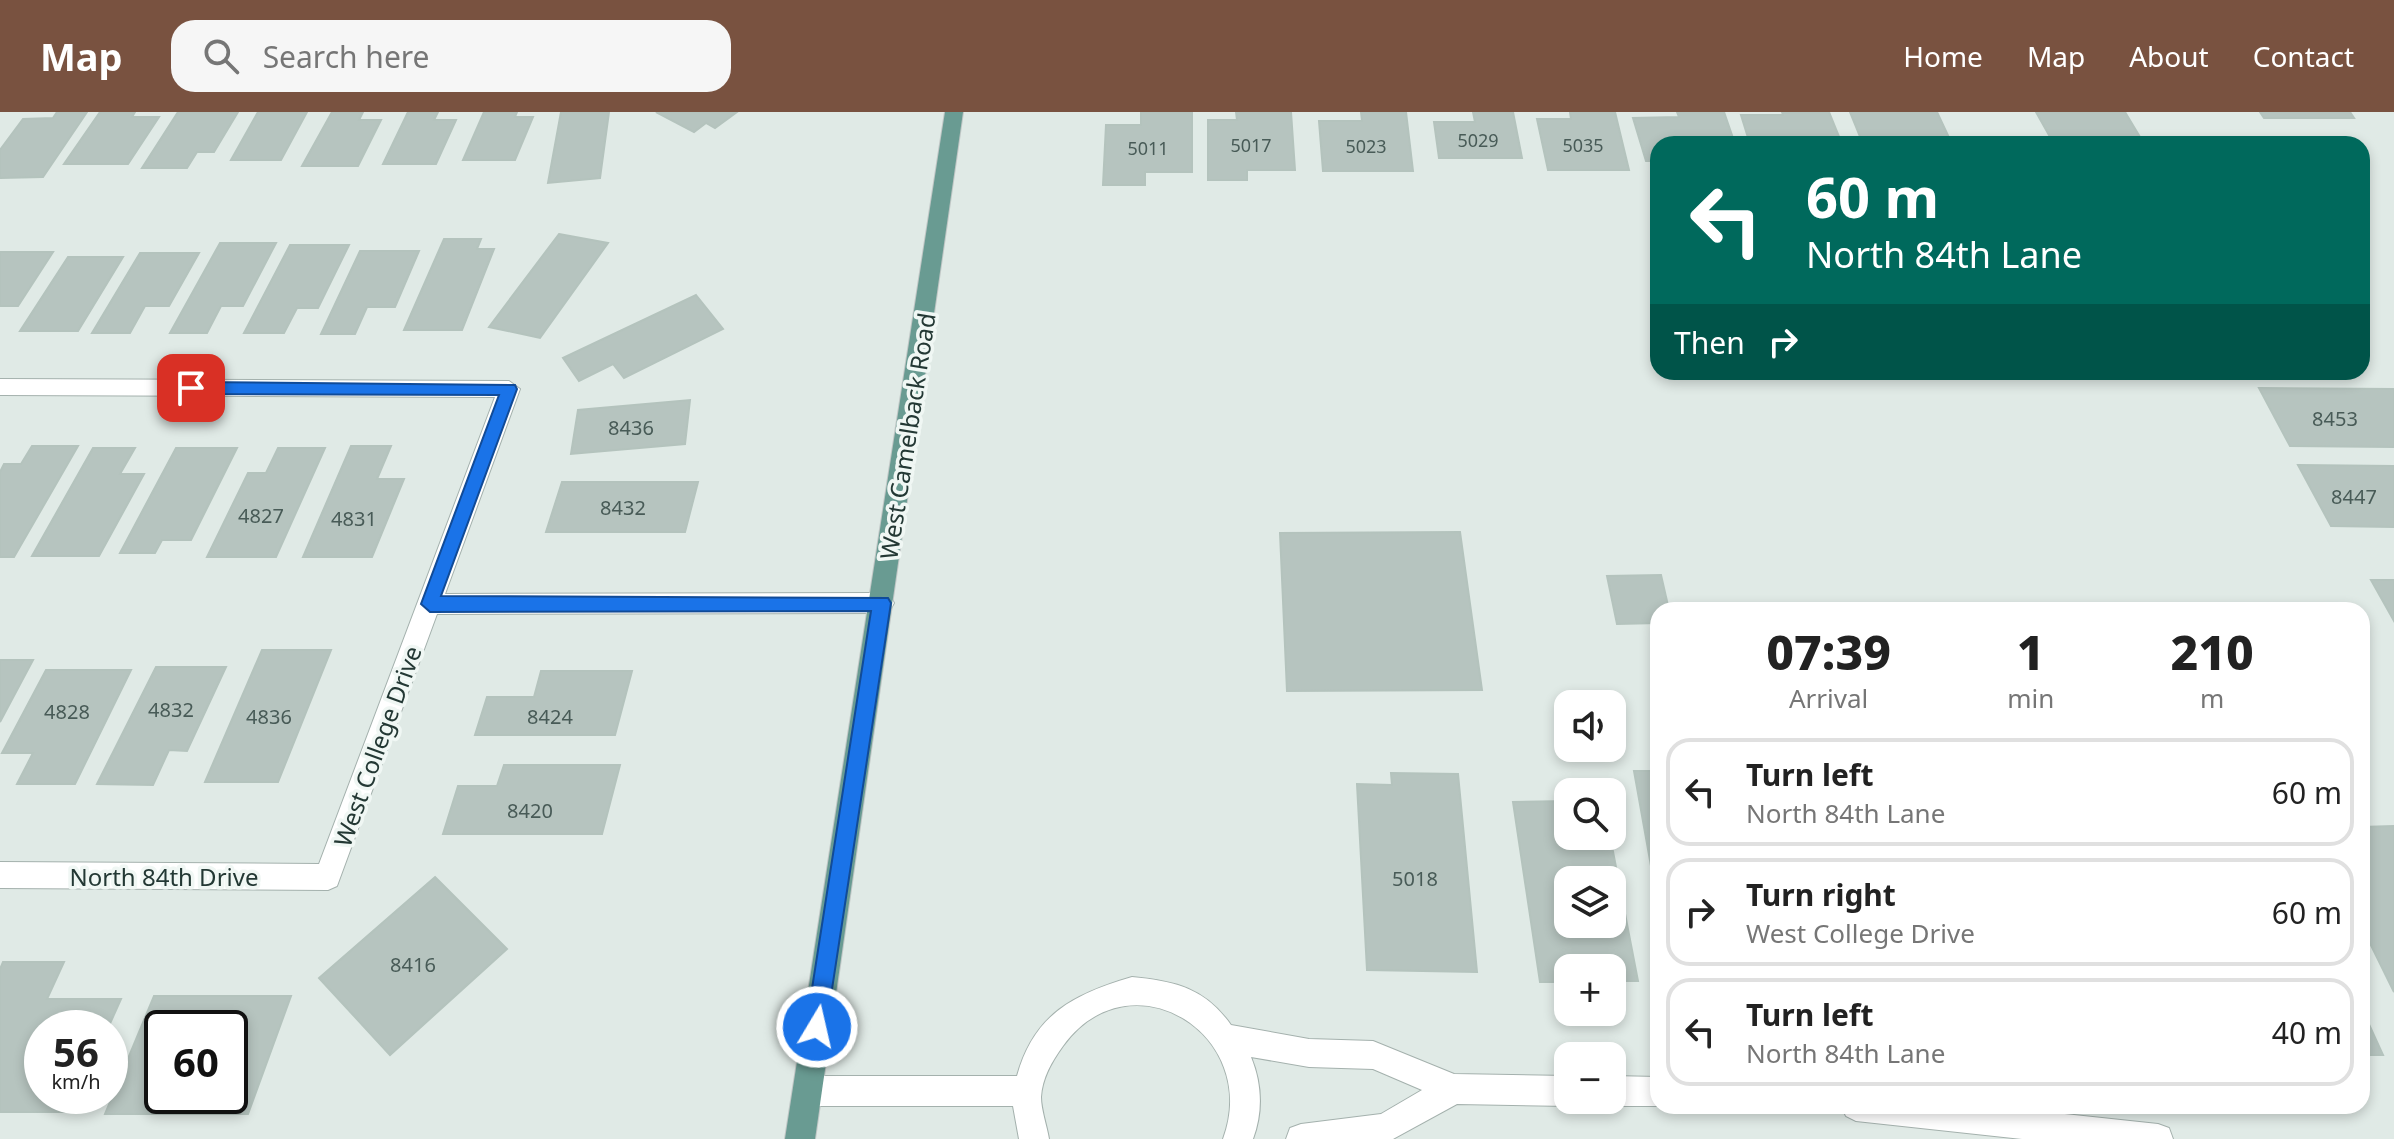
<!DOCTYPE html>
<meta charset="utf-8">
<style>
body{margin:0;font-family:"Noto Sans",sans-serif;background:#f6f6f6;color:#222;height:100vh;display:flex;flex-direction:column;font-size:30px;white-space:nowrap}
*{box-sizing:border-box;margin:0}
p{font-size:26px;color:#767676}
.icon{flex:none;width:44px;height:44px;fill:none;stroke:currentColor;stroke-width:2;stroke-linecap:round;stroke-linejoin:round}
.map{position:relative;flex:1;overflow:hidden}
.sheet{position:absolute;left:1650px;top:490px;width:720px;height:512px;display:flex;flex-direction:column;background:#fff;border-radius:24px;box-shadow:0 4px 12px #0003}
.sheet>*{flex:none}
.top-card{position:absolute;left:1650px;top:24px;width:720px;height:244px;border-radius:24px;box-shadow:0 4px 12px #0003;background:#00695c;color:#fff;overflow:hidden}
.tools{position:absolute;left:1554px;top:578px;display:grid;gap:16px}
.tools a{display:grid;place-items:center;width:72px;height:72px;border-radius:16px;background:#fff;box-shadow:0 4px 12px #0003;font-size:40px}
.speed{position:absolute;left:24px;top:898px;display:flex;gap:16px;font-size:40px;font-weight:700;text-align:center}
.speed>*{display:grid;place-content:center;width:104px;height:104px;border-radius:50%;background:#fff;box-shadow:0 4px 12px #0003;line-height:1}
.speed small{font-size:20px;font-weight:400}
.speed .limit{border:4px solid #111;border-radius:12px;background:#fff;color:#111}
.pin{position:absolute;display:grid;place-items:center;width:68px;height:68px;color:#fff;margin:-34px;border-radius:16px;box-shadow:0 4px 12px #0006}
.me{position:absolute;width:88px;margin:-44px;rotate:9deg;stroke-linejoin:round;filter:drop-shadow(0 0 6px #0008)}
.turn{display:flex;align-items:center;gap:28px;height:168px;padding:0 24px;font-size:36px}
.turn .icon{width:104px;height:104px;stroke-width:2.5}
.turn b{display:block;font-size:56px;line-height:68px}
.then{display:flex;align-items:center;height:76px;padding:0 24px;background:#0003;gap:16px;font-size:30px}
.eta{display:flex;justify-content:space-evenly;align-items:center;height:136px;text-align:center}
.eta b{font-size:48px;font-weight:800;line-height:56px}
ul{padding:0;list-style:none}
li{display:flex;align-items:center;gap:24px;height:108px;margin:0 16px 12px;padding:0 8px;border:4px solid #e0e0e0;border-radius:24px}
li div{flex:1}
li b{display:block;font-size:30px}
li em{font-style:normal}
header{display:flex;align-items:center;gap:48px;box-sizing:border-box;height:112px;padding:0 40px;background:#795240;color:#fff}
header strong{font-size:38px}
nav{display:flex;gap:44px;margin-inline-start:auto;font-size:28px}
.search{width:560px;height:72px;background:#f6f6f6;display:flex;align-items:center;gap:20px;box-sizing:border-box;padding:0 28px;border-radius:24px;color:#767676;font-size:30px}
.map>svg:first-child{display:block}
.building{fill:#b6c4bf;stroke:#b4c3bd;stroke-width:2;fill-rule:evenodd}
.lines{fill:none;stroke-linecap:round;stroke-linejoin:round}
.minor-casing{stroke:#a4b1ad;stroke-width:2}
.primary-casing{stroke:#c1c7c6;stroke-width:2}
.minor{fill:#fff;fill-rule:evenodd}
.primary{fill:#699b92;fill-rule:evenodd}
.route{fill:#1a73e8;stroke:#114b97;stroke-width:2}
.labels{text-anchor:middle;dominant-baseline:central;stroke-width:7;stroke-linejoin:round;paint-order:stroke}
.far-number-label{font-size:18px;fill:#485b57}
.number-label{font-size:20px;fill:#485b57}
.street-label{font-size:24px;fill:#233834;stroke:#f0f7f4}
</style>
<header>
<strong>Map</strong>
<div class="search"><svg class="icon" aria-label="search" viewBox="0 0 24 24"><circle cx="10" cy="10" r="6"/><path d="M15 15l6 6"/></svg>Search here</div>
<nav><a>Home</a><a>Map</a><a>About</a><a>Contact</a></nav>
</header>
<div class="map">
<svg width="2394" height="1027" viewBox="0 0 2394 1027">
<rect width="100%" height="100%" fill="#e0eae6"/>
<g class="building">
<path d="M57,0H87L43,65L0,66V38L23,7L53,6Z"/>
<path d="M100,0H135L132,5H159L128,52H64Z"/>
<path d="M178,0H238L214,40H197L187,56H142Z"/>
<path d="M258,0H307L281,48H231Z"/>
<path d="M332,0H363L359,8H381L358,54H302Z"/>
<path d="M408,0H438L434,8H456L436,52H383Z"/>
<path d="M484,0H517L515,5H533L515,48H463Z"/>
<path d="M561,0H609L600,66L548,71Z"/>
<path d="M656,0H737L715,16L706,11L694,20Z"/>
<path d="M1141,0H1192V60H1145V73H1103L1106,13H1141Z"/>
<path d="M1236,0H1291L1295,58H1247V68H1208V8H1237Z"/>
<path d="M1361,0H1406L1413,59H1323L1319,9H1362Z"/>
<path d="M1473,0H1513L1522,46H1439L1434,10H1475Z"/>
<path d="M1570,0H1615L1629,58H1548L1537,7H1571Z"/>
<path d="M1677,0H1724L1735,32H1658V49H1646L1633,6L1679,5Z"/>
<path d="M1782,0H1829L1842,32H1750L1741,3H1783Z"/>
<path d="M1850,0H1937L1952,32H1863Z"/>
<path d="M2036,0H2125L2143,30L2054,32Z"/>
<path d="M2260,0H2350L2354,6H2264Z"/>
<path d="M559,122L608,131L540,226L489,215Z"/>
<path d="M444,127H481L477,137H494L462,218H404Z"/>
<path d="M220,131H276L243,194H221L207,221H170Z"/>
<path d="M290,133H349L318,196H297L284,221H244Z"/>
<path d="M360,139H419L395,195H367L355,222H321Z"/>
<path d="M0,140H53L18,194H0Z"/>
<path d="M140,141H199L169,194H145L130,221H92Z"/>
<path d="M68,145H123L78,219H20Z"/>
<path d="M696,183L723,217L624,266L613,252L579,269L563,246Z"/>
<path d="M2259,276L2394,277V335L2290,334Z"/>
<path d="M690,288L685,332L571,342L578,298Z"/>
<path d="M32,334H78L14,445H0V360L4,352H21Z"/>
<path d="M351,334H391L377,367H404L372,445H303Z"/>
<path d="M93,336H135L120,362H144L99,444H32Z"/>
<path d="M176,336H237L191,428H162L155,441H120Z"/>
<path d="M278,336H325L276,445H207L248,361H266Z"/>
<path d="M2298,353L2394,354V415L2331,414Z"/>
<path d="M562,370H698L685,420H546Z"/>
<path d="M1460,420L1482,578L1287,579L1280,421Z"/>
<path d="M1661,463L1669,498H1658V511L1617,512L1607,464Z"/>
<path d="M2371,468H2394V509Z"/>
<path d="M262,538H331L278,670H205Z"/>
<path d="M0,548H33L0,610Z"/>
<path d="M156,555H226L187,639L169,638L153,673L97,672Z"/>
<path d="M46,558H131L75,672H17L33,641H2Z"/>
<path d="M541,559H632L615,623H475L487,585H534Z"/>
<path d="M504,653H620L602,722H443L458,674H497Z"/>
<path d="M1634,659H1658V793Z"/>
<path d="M1391,661L1458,662L1477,860L1367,858L1357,672L1392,673Z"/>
<path d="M1568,689V724H1610L1638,869H1612V856H1568V870H1540L1513,690ZM1568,768H1612V812H1568Z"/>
<path d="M2394,714V880L2362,815V715Z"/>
<path d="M435,765L507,837L390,943L319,866Z"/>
<path d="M3,850H64L47,887H121L108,916H42V984H79L72,1000H0V857Z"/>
<path d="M154,884H291L248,1002H105ZM162,916H230V984H162Z"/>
<path d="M2362,897L2383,943H2362Z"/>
</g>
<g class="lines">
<defs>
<g id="minor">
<path d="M0,267L509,269L520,277L445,482L882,481L890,484L894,491L890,498L882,501L437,502L337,774L328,778L0,776V750L319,752L495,285L0,283Z"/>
<path d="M1132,865C1175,869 1205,876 1231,913L1309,927L1373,929L1454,962L1568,964V988H1579L1568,994L1457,992L1393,1027H1286L1290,1016L1301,1012L1381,1002L1422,978L1373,957L1309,955L1251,945C1262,972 1263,1000 1253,1027H1223C1262,922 1130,841 1063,934C1052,949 1042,966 1041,985C1041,998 1047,1014 1049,1027H1019L1013,994H808L798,989L793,979L798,969L808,964H1017C1034,902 1074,882 1132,865Z"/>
<path d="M1612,964L1658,965L1660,994H1612L1602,989L1612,988Z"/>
<path d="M1841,994H1991L2158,1012L2169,1016L2173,1027H2022L1856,1009L1846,1004Z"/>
</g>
<path id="primary" d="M945,0H963L815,1027H785Z"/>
</defs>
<use href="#minor" class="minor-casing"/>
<use href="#primary" class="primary-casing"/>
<use href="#minor" class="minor"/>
<use href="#primary" class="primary"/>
</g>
<path class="route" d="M191,270L515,273L517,277L441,484L888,486L891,491L825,923L817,926L809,923L806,915L871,499L430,500L421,492L499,283L191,282L183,276Z"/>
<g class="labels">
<g class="far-number-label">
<text x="1478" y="28">5029</text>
<text x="1251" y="33">5017</text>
<text x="1583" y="33">5035</text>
<text x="1366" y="34">5023</text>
<text x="1148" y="36">5011</text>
</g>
<g class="number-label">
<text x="2335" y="306">8453</text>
<text x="631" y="315">8436</text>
<text x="2354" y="384">8447</text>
<text x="623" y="395">8432</text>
<text x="261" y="403">4827</text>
<text x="354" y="406">4831</text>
<text x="171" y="597">4832</text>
<text x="67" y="599">4828</text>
<text x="269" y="604">4836</text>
<text x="550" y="604">8424</text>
<text x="530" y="698">8420</text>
<text x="1415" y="766">5018</text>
<text x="413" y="852">8416</text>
</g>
<g class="street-label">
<text transform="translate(907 324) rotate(-81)">West Camelback Road</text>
<text transform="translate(377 634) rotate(-70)">West College Drive</text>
<text x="164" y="764">North 84th Drive</text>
</g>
</g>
</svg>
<div class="tools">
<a><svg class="icon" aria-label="sound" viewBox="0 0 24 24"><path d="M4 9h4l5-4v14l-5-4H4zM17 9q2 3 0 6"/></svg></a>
<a><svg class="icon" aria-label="search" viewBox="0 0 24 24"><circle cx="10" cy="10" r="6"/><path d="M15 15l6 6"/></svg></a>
<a><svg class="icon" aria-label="layers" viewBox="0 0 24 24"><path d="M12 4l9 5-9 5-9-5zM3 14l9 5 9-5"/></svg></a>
<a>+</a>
<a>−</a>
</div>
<div class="speed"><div>56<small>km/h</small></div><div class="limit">60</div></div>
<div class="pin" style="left:191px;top:276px;background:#d93025"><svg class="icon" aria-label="arrive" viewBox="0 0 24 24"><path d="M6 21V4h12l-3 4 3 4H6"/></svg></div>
<svg class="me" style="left:817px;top:915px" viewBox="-20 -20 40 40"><circle r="17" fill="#1a73e8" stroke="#fff" stroke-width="3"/><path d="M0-11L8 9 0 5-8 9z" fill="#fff"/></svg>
<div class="top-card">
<div class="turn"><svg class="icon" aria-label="left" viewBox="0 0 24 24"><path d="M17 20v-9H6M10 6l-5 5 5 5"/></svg><div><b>60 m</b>North 84th Lane</div></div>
<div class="then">Then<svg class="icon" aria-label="right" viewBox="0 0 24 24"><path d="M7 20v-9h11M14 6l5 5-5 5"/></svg></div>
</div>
<section class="sheet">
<div class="eta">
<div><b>07:39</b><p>Arrival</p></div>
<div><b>1</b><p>min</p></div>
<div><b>210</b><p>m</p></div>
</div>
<ul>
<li><svg class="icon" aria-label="left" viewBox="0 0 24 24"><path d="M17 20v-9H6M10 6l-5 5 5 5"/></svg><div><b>Turn left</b><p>North 84th Lane</p></div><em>60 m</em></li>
<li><svg class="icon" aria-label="right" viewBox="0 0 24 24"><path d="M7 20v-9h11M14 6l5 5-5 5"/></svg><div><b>Turn right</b><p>West College Drive</p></div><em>60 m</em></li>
<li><svg class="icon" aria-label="left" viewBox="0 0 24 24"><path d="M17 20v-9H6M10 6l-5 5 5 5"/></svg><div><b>Turn left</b><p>North 84th Lane</p></div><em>40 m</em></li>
</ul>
</section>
</div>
